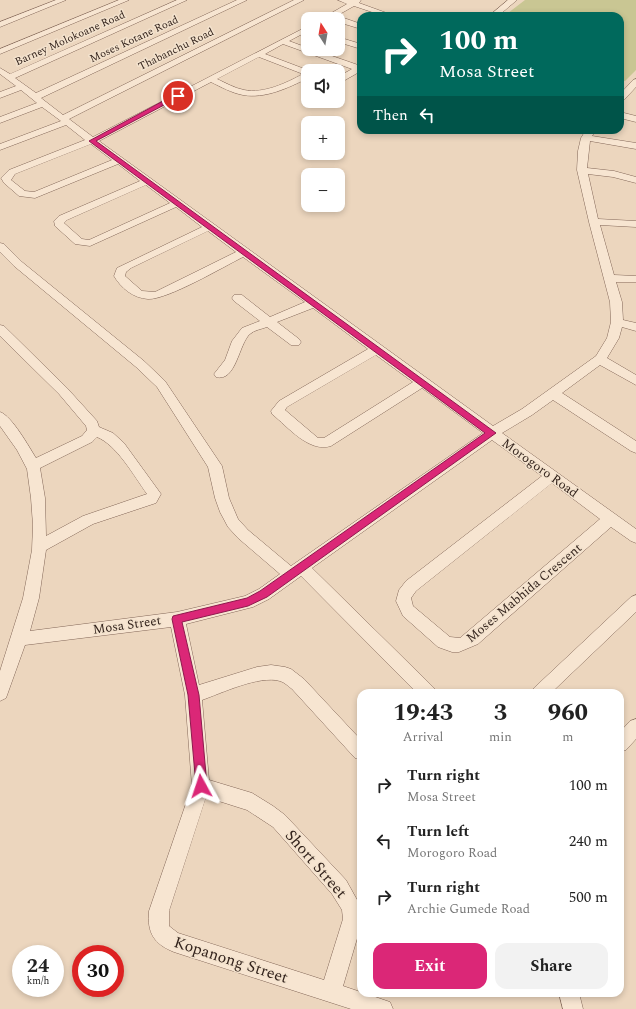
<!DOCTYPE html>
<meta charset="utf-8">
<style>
body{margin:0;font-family:Spectral,serif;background:#f2f2f2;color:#222;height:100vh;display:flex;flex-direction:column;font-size:15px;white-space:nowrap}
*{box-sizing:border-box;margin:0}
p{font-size:13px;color:#767676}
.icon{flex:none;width:22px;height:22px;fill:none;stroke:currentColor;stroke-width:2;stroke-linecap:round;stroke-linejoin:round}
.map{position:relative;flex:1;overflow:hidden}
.side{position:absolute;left:357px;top:689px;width:267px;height:308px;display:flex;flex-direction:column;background:#fff;border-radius:12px;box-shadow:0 2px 6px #0003}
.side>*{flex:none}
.hud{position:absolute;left:357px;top:12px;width:267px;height:122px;border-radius:12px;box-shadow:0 2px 6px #0003;background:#00695c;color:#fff;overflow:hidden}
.needle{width:26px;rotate:349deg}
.fabs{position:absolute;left:301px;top:12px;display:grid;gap:8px}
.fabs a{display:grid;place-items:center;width:44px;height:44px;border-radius:8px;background:#fff;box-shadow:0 2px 6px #0003;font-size:20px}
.speed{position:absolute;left:12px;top:945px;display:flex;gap:8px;font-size:20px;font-weight:700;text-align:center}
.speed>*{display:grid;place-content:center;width:52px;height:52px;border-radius:50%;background:#fff;box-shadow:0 2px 6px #0003;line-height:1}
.speed small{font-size:10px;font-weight:400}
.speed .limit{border:6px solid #d22;background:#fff;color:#111}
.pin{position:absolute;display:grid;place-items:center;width:34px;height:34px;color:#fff;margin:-17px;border:2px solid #fff;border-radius:50%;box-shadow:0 1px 4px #0007}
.me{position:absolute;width:44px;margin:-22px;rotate:355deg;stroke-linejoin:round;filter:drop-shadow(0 0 3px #0008)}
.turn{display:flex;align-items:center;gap:14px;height:84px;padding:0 16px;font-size:18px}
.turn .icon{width:52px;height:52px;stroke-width:2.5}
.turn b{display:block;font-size:28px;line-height:34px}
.then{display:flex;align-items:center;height:38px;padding:0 16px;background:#0003;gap:8px;font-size:15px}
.eta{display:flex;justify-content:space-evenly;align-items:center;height:68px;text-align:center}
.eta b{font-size:24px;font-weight:700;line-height:28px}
.cta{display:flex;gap:8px;margin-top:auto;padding:8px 16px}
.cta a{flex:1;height:46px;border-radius:12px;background:#db2777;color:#fff;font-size:16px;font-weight:700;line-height:46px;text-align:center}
.cta a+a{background:#f2f2f2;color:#222}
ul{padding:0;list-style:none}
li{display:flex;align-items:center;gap:12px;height:56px;padding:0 16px}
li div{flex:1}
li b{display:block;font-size:15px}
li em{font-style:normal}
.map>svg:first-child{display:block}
.green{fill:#c9c693}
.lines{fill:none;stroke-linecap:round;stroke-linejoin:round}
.minor-casing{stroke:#836758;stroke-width:1}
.minor{fill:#f7e5d1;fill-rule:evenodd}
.route{fill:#db2777;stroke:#8e194d}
.labels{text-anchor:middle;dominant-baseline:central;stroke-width:3;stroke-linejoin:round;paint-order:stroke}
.far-street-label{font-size:11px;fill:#33231c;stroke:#f3e2cd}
.street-label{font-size:13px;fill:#33231c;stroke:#f3e2cd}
.near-street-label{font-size:16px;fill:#33231c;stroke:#f3e2cd}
</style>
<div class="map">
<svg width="636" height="1009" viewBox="0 0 636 1009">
<rect width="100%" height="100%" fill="#ecd6be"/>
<path class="green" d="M525,0H636V70L625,81L620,80V16H504Z"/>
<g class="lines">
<defs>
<g id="minor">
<path d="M56,0H66L0,27V22Z"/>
<path d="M119,0H129L0,54V49Z"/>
<path d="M177,0H187L15,78L36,93L237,0H247L41,98L63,115L294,0H304L69,119L93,137L308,26V31L289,41L308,48V49H312L358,65H361V71L338,84V77L352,69L283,44L265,54L310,71H308V78C288,88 265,99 243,95C232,93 221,87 211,82L99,141L493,426L522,409L596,356L607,338L611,322L610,302L589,222L577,170L578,151L581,138L586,130H596L592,136L636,143V149L590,141L587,168L614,171L636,177V183L613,177L588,174L598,219L636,221V227L600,225L614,275L636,276V282H616L622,302L623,320L636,323V331L622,327L619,338L607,358L636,375V385L600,365L562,393L636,441V453L631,451L553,400L532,415L502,433L636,529V543L631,541L611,527L478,644L459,652H452L438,647L403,616L396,601L399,590L406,581L542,476L492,440L312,568L434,688L436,693H417L301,576L269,599L253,607L186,624L199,685L257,667L271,665L285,667L291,669L304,679L361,740V760L355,758L292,689C288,686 284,682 280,681C259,675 222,693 202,700L209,780L252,793L273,806L285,815L346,880L361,907V925L343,986L390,1002L393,1009H351L174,952C154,944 147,933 149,911L192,786L185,695L171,627L25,645L6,698L0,701V671L23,598L32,550L33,525L31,498L27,469L17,450L0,426V412C12,416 29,447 36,458L82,436L87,430L86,426L59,394L0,336V325L4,326L67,388L97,421L99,427L113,433L124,443L161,494L156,503L93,524L46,550L39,598L30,631L177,612L245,596L259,589L280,574L238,538L228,527L220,512L215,498L208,467L157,387L136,367L14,266L0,252V243L4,244L22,262L144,361L165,381L222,466L229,498L238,519L248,530L291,566L483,433L422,388L331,446C309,453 288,427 272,414L271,411L279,401L368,349L313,308L277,322L299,339L301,342L299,345H291L267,327C262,329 254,330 250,334C239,343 236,383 216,377L214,374L225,360L232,341L242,328L260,321L234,301L232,298L234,295H242L270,317L305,302L243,257C223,267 167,300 148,299C133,298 121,288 114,276L117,268L202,227L176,207L90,246L75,244L55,226L54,221L59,216L140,181L118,164L35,198L19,196L4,183L1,178L9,170L85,140L66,125L0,150V144L61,121L42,107L0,123V117L37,103L21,90L0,98V92L16,86L0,74V68L10,74ZM259,57L303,74C286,83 264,94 244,90C234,88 226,83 217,79ZM91,144L112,160L34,192L25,191L11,180L15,174ZM146,185L170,203L89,240L82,239L64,223L67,220ZM208,231L236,252L155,292L142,291L125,276L126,272L131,268ZM376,355L413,382L324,438H318L285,410L287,407ZM97,437C117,445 134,476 147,494L83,516L46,536L45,498L40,468L92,442ZM552,483L600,519L460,638L450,637L413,606L411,598L416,591ZM206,797L247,810L273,827L332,894L342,910L343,919L324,980L178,933L169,926V911Z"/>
<path d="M338,0H361L359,3L395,16H384L354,6L331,19H321L347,4Z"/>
<path d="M508,0H517L498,16H489Z"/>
<path d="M335,17H341L361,24V29L338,22V19H334Z"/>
<path d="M338,37L361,44V49L338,42Z"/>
<path d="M636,79V87L623,101L620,102V94L633,80Z"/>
<path d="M620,112L636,116V122L620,118Z"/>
<path d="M636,595V612L551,693H532L534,688L631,597Z"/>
<path d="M636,719V739L626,750L620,752V732L630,721Z"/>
<path d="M559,993H579L583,1009H563Z"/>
</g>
</defs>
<use href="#minor" class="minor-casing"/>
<use href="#minor" class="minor"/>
</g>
<path class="route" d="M176,94L181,96L96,141L496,433L267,597L248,606L182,622L199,695L207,786L205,790L201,791L197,790L196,786L188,695L172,619L173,616L247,598L260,591L485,433L89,141Z"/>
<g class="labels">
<g class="far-street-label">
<text transform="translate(70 38) rotate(-24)">Barney Molokoane Road</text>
<text transform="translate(134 39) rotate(-25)">Moses Kotane Road</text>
<text transform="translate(176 49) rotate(-26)">Thabanchu Road</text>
</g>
<g class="street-label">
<text transform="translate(540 468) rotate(36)">Morogoro Road</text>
<text transform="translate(524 593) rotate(-40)">Moses Mabhida Crescent</text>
<text transform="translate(127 625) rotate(-8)">Mosa Street</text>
</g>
<g class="near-street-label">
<text transform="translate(316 864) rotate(49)">Short Street</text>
<text transform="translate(231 960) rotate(18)">Kopanong Street</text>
</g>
</g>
</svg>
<div class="fabs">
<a><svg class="needle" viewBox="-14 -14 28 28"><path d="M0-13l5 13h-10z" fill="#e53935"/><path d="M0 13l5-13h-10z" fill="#767676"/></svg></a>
<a><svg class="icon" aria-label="sound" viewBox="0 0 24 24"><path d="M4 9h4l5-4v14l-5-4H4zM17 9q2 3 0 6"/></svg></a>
<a>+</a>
<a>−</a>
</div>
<div class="speed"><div>24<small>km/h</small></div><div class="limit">30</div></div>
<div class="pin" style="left:178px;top:96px;background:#d93025"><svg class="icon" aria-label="arrive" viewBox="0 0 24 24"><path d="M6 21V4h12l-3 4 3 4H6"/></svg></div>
<svg class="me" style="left:201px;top:786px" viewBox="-20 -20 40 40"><path d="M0-17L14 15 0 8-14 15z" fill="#db2777" stroke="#fff" stroke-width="4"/></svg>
<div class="hud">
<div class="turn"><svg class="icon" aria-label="right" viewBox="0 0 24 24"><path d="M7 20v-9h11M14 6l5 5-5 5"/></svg><div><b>100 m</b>Mosa Street</div></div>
<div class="then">Then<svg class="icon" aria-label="left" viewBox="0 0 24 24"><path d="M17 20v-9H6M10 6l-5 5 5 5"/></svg></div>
</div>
<section class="side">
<div class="eta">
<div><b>19:43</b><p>Arrival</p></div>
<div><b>3</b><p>min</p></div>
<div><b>960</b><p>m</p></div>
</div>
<ul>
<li><svg class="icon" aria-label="right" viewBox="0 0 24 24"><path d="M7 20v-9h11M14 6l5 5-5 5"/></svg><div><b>Turn right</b><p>Mosa Street</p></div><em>100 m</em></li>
<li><svg class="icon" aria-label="left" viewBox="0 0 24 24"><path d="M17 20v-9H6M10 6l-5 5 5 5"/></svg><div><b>Turn left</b><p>Morogoro Road</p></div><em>240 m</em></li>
<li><svg class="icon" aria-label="right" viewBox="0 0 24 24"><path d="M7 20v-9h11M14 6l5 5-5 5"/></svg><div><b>Turn right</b><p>Archie Gumede Road</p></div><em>500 m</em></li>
</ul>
<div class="cta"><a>Exit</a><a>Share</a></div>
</section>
</div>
